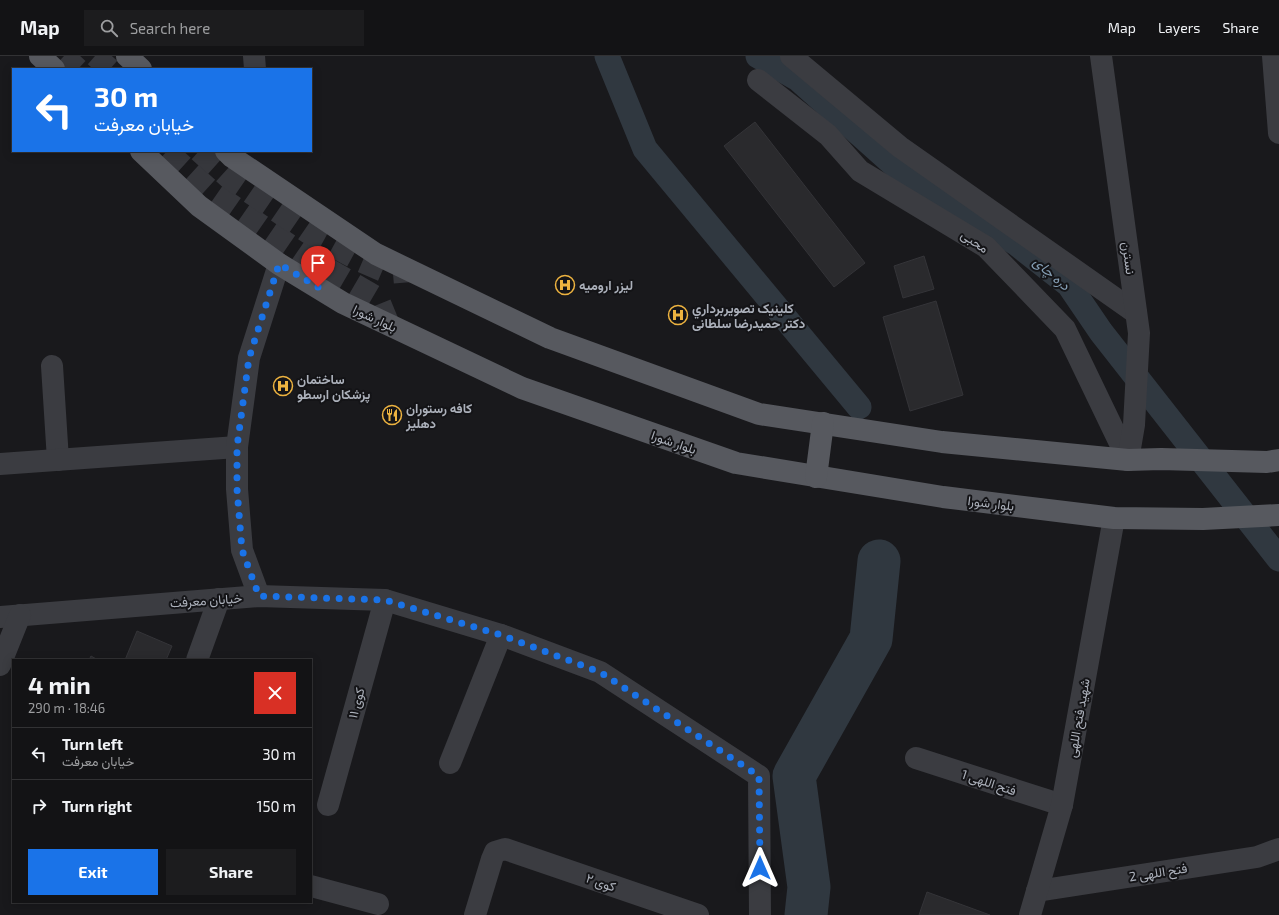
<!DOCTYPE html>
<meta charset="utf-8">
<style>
body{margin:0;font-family:"Exo 2",Vazirmatn,sans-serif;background:#1c1c1e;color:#f1f3f6;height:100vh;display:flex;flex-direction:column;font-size:15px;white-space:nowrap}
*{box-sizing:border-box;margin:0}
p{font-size:13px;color:#9d9ea0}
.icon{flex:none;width:22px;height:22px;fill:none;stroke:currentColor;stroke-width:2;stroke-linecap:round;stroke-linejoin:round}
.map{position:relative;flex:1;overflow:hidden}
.side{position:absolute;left:12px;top:603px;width:300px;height:244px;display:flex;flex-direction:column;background:#131315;border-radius:0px;box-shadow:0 2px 10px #0003,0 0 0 1px #323234}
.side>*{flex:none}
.guide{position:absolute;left:12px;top:12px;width:300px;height:84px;border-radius:0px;box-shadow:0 2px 10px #0003,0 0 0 1px #323234;background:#1a73e8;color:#fff;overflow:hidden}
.pin{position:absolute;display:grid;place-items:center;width:34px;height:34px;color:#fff;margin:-41px -17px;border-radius:50% 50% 50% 0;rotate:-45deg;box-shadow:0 0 4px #0007}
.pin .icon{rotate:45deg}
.me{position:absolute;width:44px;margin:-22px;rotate:0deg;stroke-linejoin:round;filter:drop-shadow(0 0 3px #0008)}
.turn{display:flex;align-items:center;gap:14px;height:84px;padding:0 16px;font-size:18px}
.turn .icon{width:52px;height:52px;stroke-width:2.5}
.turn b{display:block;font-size:28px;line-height:34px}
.round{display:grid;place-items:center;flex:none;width:42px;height:42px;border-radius:0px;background:#1c1c1e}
.headline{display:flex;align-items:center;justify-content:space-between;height:68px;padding:0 16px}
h1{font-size:24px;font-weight:700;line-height:30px}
.action{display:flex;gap:8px;margin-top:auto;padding:8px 16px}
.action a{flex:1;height:46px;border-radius:0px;background:#1a73e8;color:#fff;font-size:16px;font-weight:700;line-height:46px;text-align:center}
.action a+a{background:#1c1c1e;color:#f1f3f6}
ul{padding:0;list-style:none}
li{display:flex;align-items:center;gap:12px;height:52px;padding:0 16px;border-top:1px solid #323234}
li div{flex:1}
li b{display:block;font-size:15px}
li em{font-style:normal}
header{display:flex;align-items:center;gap:24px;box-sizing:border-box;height:56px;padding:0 20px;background:#131315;border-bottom:1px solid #323234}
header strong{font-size:19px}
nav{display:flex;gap:22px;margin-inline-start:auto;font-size:14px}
.search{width:280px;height:36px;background:#1c1c1e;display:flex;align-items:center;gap:10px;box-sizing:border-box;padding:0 14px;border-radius:0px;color:#9d9ea0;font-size:15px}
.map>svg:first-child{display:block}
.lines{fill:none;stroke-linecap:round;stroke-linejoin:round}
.canal{stroke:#303840;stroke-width:25}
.river{stroke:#303840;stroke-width:43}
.building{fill:#2a2a2d;stroke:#343438}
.primary-tunnel{stroke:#36373c;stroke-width:22;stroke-dasharray:22 11;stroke-linecap:butt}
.minor{stroke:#3b3c41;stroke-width:22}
.tertiary{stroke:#3b3c41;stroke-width:22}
.primary{stroke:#57595f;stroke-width:22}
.route{stroke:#1a73e8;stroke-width:7;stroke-dasharray:0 12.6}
.labels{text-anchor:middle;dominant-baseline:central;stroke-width:4;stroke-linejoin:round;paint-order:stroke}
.street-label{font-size:13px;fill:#acb1bb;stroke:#141417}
.poi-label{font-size:13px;font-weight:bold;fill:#acb1bb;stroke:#141417;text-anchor:start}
.water-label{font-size:14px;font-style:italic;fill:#859eb4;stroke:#141417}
</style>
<header>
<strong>Map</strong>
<div class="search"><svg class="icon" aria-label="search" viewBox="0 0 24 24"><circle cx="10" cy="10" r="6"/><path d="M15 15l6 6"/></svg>Search here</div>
<nav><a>Map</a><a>Layers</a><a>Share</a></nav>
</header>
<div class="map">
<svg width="1279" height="859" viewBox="0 0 1279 859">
<rect width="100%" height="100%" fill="#19191c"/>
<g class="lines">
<g class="canal">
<path d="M607,0L645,93L859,351"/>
<path d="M758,0L798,23L902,116L1017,188L1069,229L1101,276L1279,503"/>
</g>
<path class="river" d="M806,859L809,831L794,720L871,583L879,505"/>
</g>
<g class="building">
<path d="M755,66L865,207L834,231L724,90Z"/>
<path d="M924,200L934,233L903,242L894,210Z"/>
<path d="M936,245L963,339L910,355L883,261Z"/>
<path d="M137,575L172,590L166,604H125Z"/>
<path d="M91,600L98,604H89Z"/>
<path d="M927,836L990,859H919Z"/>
</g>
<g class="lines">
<g class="primary-tunnel">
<path d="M64,0L78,13"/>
<path d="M95,0L110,13"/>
<path d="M167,95L210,134L301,197L378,242L389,269"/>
<path d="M199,95L229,122L307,176L360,205L388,217L411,215"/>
</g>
<g class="minor">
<path d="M254,0L255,13"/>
<path d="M791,0L900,91L1136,257"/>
<path d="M1273,0L1279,77"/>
<path d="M758,24L828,79L860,115L986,191L1065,273L1128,404"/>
<path d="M52,310L58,404"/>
<path d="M0,408L237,391"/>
<path d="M259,540L242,494L237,433V391L249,302L279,208"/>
<path d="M0,561L259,540L385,544L501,579L600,616L759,720L760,859"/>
<path d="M197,604L219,543"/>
<path d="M0,609L20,559"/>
<path d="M916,702L1062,749"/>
<path d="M450,707L501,579"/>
<path d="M328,749L385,544"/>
<path d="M311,830L378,848"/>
<path d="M1037,835L1257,801L1279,793"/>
<path d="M475,859L492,803L495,796L505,793L698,859"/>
</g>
<g class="tertiary">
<path d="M1101,0L1139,277L1134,369L1128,404"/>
<path d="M1030,859L1062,749L1114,462"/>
</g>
<g class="primary">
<path d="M40,0L54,13"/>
<path d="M127,0L141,13"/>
<path d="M141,95L199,150L279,208L343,247L522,332L736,407L943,441L1114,462L1203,463L1279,459"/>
<path d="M226,95L232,101L376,198L550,282L759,358L942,386L1128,404L1161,403L1267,406L1279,404"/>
<path d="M816,421L823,367"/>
</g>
</g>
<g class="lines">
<path class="route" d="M318,231L279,208L249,302L237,391V433L242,494L259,540L385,544L501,579L600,616L759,720L760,812"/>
</g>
<defs>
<symbol id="hospital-ring" viewBox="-11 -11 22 22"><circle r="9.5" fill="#141417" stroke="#edb340" stroke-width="1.5"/><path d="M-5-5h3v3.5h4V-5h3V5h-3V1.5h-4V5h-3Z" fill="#edb340"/></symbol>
<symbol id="restaurant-ring" viewBox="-11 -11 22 22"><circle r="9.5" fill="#141417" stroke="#edb340" stroke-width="1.5"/><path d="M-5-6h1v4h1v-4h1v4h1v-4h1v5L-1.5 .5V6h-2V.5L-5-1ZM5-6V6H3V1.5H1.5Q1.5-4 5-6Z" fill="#edb340"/></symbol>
</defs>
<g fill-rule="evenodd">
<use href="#hospital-ring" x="554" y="218" width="22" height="22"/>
<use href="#hospital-ring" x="667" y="248" width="22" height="22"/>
<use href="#hospital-ring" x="272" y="319" width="22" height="22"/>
<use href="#restaurant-ring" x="381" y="348" width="22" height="22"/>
</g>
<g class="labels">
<g class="street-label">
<text transform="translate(975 185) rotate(34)">محبی</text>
<text transform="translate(1129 202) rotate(82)">نسترن</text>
<text transform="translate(375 262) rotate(25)">بلوار شورا</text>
<text transform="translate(674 386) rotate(19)">بلوار شورا</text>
<text transform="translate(991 447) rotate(7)">بلوار شورا</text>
<text transform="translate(206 544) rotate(-4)">خیابان معرفت</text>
<text transform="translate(356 647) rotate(-75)">کوی ۱۱</text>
<text transform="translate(1078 662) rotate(-80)">شهید فتح اللهی</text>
<text transform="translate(989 726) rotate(18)">فتح اللهی 1</text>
<text transform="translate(1158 816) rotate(-9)">فتح اللهی 2</text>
<text transform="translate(601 826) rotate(19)">کوی ۲</text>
</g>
<g class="poi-label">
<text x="579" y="229">لیزر ارومیه</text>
<text x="692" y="252">کلینیک تصويربرداري<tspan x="692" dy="15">دکتر حمیدرضا سلطانی</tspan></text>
<text x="297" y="323">ساختمان<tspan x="297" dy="15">پزشکان ارسطو</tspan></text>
<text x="406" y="352">کافه رستوران<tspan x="406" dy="15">دهلیز</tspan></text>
</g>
<g class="water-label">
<text transform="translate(1052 217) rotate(41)">دره چای</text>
</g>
</g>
</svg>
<div class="pin" style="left:318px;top:231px;background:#d93025"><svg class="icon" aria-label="arrive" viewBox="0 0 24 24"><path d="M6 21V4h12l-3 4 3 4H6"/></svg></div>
<svg class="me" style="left:760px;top:812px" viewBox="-20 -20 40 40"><path d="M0-17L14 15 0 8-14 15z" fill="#1a73e8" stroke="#fff" stroke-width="4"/></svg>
<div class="guide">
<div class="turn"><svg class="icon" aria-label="left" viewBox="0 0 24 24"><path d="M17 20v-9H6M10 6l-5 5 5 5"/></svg><div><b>30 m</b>خیابان معرفت</div></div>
</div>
<section class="side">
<div class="headline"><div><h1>4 min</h1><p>290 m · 18:46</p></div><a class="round" style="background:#d93025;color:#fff"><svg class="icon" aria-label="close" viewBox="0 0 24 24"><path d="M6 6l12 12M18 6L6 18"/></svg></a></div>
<ul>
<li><svg class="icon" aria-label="left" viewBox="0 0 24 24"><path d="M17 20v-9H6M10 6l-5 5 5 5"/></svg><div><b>Turn left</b><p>خیابان معرفت</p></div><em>30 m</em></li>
<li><svg class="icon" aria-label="right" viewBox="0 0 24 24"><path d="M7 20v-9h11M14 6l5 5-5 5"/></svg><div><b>Turn right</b></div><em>150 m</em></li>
</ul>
<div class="action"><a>Exit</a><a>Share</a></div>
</section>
</div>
